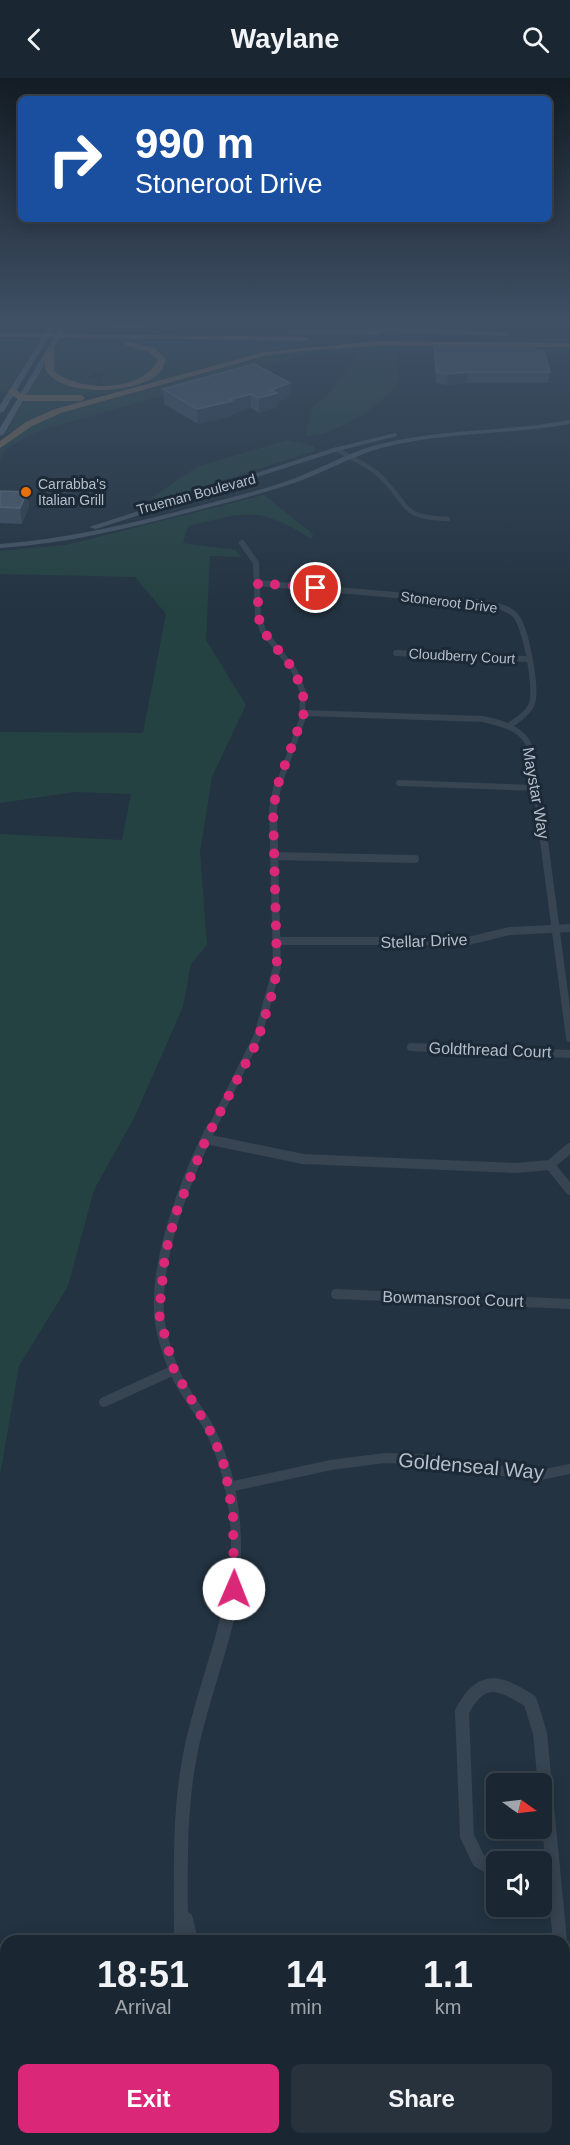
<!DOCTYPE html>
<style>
body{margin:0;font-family:Helvetica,sans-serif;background:#27323d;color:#f1f3f6;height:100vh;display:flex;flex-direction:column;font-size:22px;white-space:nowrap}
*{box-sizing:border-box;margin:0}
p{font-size:20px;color:#9fa5ab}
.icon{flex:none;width:33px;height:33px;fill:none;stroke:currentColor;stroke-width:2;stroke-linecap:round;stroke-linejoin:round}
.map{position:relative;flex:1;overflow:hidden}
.side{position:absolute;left:0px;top:1857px;width:570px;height:210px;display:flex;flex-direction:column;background:#1a2631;border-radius:18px 18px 0 0;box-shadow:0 3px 15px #0003,0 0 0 2px #38434d}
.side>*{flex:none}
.guide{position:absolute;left:18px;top:18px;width:534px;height:126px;border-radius:9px;box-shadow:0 3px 15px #0003,0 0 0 2px #38434d;background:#1a4fa0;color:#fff;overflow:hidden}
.needle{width:39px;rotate:104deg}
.tools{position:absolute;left:486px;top:1695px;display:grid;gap:12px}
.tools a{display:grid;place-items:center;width:66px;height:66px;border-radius:9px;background:#1a2631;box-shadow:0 3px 15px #0003,0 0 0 2px #38434d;font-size:30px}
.pin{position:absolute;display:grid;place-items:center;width:51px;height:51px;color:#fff;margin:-26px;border:3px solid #fff;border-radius:50%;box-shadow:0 2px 6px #0007}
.me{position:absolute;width:66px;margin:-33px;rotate:1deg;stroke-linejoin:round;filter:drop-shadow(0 0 4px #0008)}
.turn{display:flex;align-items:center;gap:21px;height:126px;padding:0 18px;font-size:27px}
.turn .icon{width:78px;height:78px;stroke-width:2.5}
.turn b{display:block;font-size:42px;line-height:51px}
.eta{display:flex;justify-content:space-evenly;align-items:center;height:102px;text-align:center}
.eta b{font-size:36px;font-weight:800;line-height:42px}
.action{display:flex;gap:12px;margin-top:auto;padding:12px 18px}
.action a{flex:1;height:69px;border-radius:9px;background:#db2777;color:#fff;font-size:24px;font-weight:800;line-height:69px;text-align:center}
.action a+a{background:#27323d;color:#f1f3f6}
header{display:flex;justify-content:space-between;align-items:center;height:78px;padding:0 18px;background:#1a2631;font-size:27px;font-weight:800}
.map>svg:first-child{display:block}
.green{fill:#254242}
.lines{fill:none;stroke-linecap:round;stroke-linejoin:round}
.street-far4{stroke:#374451;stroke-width:4.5}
.street-far3{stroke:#374451;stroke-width:6}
.street-far2{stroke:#374451;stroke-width:8}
.street-far1{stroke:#374451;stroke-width:10}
.street{stroke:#374451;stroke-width:14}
.secondary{fill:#455464;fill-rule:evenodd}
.primary{fill:#556471;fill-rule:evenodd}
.highway{fill:#786653;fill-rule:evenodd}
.wall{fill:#3d4f60}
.shaded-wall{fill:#2d3f4f}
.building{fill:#4a5b6c;stroke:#5a6b7a;stroke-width:1.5}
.route{stroke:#db2777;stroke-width:10;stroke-dasharray:0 18}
.food-dot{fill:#e8710a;stroke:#1c2936;stroke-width:2}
.labels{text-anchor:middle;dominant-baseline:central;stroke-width:6;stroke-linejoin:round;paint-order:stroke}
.far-poi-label{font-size:14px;fill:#b4bfcb;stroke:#1c2936;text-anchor:start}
.far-street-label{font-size:14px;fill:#b4bfcb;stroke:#1c2936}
.street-label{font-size:16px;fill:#b4bfcb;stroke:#1c2936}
.near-street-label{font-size:20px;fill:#b4bfcb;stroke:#1c2936}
</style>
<header><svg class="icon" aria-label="back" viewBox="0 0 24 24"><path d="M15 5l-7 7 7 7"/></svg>Waylane<svg class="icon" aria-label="search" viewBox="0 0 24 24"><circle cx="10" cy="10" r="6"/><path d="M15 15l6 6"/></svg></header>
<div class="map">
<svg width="570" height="2067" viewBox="0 0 570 2067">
<rect width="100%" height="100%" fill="#233341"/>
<g class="green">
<path d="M0,261L39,262L6,315L0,313Z"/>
<path d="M107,261L343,264L344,265L265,275L111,315L74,320L27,318L44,288C46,291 47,296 52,298C76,314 144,312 164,290L165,280L153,271Z"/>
<path d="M62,262L132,268L143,270L158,279L159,285C144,303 122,309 99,307L105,293H92L89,299L98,301L95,307C81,308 64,303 54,293L55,275Z"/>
<path d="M358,267L570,269V275L398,273C398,281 400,293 398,301C392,324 328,362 305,357L313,328L330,314L350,290L355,275L297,279L38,353L5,371L0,382V371L5,364L18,355L54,337L273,277L300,272Z"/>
<path d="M108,318L28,344L5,357L25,322L61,323Z"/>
<path d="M287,362L314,368L315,373L166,420H151L197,389Z"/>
<path d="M264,417L313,456L312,461C257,427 247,434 188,448L183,465L235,472L242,479L210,478L206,562L246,627L212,699L200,774L207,867L191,886L183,929L134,1040L94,1112L68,1208L19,1288L0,1397V756L122,762L131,716L75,714L0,725V654L143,655L166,536L135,499L0,496V473L66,467Z"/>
</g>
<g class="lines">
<path class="street-far4" d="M336,371C351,380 373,389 384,402C411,431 402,439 448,441"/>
<g class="street-far3">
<path d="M242,465L256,485L258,538L263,553L294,592L303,614L302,642L277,712"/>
<path d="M258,505L475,524C488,526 504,527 514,536C526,546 537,611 532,625C529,635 517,642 509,648"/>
<path d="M396,575L527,581"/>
<path d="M304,635L483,641C534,652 531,666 537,712"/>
<path d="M399,705L537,710"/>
</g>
<g class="street-far2">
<path d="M537,710L570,960"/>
<path d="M273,778L415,781"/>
<path d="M276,863H468L510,853L570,850"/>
<path d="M411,969L570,976"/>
<path d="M210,1054L258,957L277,889L273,731L277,710"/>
</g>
<g class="street-far1">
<path d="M210,1052C185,1103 156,1177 159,1235C160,1252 167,1276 174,1292C182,1313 198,1330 209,1350C232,1394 239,1447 235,1496"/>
<path d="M206,1061L303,1081L516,1090L550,1087L570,1070"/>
<path d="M550,1087L570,1112"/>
<path d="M336,1216L570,1226"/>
<path d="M104,1324L174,1292"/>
<path d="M229,1409L331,1387L385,1380L423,1381L536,1398L570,1391"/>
</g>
<g class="street">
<path d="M496,1793L479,1783L467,1758L462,1634C481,1596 500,1604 530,1623L540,1655L560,1863"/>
<path d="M186,1841L191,1863"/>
<path d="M181,1863C181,1799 178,1735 191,1672C203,1612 229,1556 235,1495"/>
<path d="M564,1889L570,1926"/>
<path d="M212,2061V2067"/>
<path d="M143,2067L144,2061"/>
</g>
<g class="secondary">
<path d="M570,342V346C507,357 442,354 381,370C349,379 320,397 288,407C255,418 221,426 187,435C125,451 64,466 0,470V466C64,461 125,447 187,431C220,422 252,415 284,404C315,394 344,376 376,367C440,350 506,354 570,342Z"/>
<path d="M395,355L397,356V358L338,373L96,451L89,449L334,370Z"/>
</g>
<g class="primary">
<path d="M53,242H59L4,333L0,335V327Z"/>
<path d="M64,242H70L4,356L0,358V350Z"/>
</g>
<g class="highway">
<path d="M162,242H176L149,249L114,250L110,248Z"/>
<path d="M276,242H295L312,246L308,248Z"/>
<path d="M367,249L506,254L510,256L506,258L383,254L380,257L292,256L288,254L292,252H367Z"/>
<path d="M0,255L305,259L309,261L305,263L0,259Z"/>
<path d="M124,263L155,270L166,282C164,286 163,291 160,294C139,317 60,320 45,291V277L51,269L55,271L54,293C78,314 142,315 158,282L149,274L124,267Z"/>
<path d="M378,263L570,265V269L378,268L302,273L265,278L61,335L32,348L0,370V363L26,344L55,331L264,274Z"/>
<path d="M9,311H15L23,317H81L85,320L81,323H21L9,315Z"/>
</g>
</g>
<g class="wall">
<path d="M434,268L536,273L550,294L548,305H467L447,307L436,305L434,279Z"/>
<path d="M290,305V319L277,324V329L259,335L251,330L232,336V338L198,346L164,326L163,311Z"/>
<path d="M0,413L27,414L29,429L22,446L0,445Z"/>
</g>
<g class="shaded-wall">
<path d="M468,294L467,305L447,307L448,296Z"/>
<path d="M290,305V319L277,324V329L259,335V320L271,312Z"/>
<path d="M251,316V330L232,336V338L198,346L197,331Z"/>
<path d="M27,414L29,429L22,446L20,430Z"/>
</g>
<g class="building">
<path d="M434,268L536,270V273H544L550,294H468L448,296L437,294Z"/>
<path d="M254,286L290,305L271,312L277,315L259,320L251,316L229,322L232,323L197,331L163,311Z"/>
<path d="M0,413L27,414L20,430L0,429Z"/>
</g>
<linearGradient id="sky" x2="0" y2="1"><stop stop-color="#131c24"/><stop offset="0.46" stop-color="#3f5065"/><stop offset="1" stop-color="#3f5065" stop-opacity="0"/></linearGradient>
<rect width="570" height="531" fill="url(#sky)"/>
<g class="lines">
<path class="route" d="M234,1511L233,1439L225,1390L213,1358L174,1292L159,1236L165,1177L176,1135L206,1061L257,964L274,910L277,889L273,731L279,703L304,635L303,615L294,592L263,553L258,538V505L316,510"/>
</g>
<circle class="food-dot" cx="26" cy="414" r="6"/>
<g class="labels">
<g class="far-poi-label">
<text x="38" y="406">Carrabba's<tspan x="38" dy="16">Italian Grill</tspan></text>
</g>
<g class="far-street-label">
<text transform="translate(196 416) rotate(-15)">Trueman Boulevard</text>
<text transform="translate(449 524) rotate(7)">Stoneroot Drive</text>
<text transform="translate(462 578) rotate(3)">Cloudberry Court</text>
</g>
<g class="street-label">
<text transform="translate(536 715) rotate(80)">Maystar Way</text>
<text transform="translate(424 863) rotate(-2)">Stellar Drive</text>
<text transform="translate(490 972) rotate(2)">Goldthread Court</text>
<text transform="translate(453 1221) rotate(2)">Bowmansroot Court</text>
</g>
<g class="near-street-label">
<text transform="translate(471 1388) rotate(5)">Goldenseal Way</text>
</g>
</g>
</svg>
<div class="tools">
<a><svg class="needle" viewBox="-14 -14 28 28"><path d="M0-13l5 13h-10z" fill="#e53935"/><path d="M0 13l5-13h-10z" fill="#9fa5ab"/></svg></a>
<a><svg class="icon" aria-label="sound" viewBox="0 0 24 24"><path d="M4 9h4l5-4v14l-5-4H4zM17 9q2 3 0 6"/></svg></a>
</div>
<div class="pin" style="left:316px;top:510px;background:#d93025"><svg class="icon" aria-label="arrive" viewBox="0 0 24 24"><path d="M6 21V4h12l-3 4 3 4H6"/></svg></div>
<svg class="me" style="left:234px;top:1511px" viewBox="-20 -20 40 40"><circle r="19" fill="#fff"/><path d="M0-13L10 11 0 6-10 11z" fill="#db2777"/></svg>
<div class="guide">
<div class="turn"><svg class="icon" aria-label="right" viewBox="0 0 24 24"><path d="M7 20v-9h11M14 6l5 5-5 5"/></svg><div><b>990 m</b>Stoneroot Drive</div></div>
</div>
<section class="side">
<div class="eta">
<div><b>18:51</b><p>Arrival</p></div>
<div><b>14</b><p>min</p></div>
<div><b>1.1</b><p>km</p></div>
</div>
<div class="action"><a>Exit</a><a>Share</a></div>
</section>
</div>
